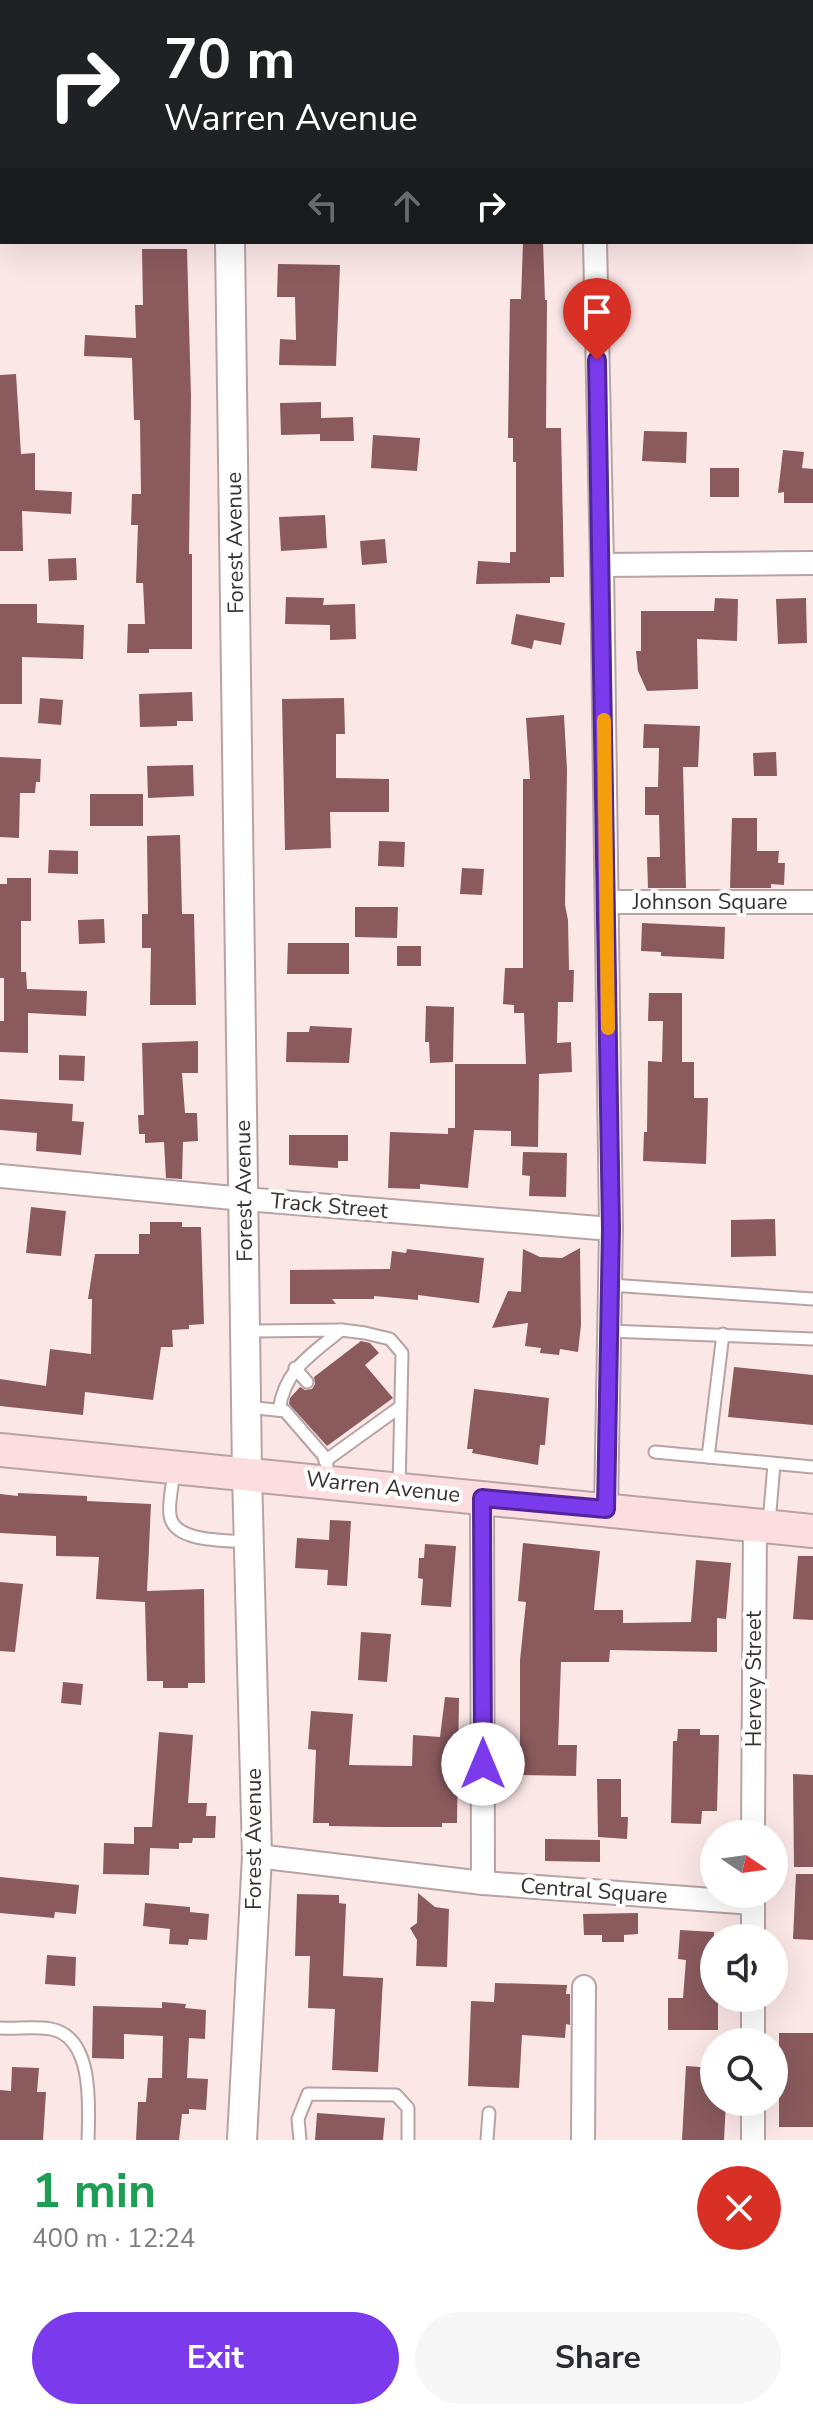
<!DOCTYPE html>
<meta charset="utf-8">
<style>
body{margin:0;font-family:"Nunito Sans",sans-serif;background:#f7f7f7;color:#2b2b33;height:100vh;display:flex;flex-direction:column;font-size:30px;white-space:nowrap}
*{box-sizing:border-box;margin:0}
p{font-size:26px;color:#7c7c81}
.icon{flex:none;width:44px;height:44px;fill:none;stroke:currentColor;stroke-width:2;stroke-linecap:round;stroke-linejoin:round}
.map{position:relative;height:2140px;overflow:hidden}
.side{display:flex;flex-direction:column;background:#fff;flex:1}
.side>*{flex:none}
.top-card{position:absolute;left:0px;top:0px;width:814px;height:244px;box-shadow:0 8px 32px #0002;background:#202124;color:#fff;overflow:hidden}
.needle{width:52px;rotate:103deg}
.buttons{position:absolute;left:700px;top:1820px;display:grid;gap:16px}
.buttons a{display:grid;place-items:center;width:88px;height:88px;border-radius:50%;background:#fff;box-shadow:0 8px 32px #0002;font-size:40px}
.pin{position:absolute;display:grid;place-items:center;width:68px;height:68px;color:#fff;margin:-82px -34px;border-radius:50% 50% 50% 0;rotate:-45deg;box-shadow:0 0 8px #0007}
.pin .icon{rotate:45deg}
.me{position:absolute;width:88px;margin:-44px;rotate:0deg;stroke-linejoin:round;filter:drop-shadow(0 0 6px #0008)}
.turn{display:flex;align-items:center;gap:28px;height:168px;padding:0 32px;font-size:36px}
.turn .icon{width:104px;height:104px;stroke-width:2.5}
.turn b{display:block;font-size:56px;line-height:68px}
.lanes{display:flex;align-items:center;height:76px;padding:0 32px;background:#0003;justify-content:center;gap:40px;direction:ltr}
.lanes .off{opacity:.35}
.round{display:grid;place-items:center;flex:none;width:84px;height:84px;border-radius:42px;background:#f7f7f7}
.head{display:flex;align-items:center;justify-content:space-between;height:136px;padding:0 32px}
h1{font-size:48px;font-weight:700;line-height:60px;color:#1e9e55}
.action{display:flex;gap:16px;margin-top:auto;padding:16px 32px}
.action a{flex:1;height:92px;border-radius:48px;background:#7c3aed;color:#fff;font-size:32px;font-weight:700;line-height:92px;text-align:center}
.action a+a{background:#f7f7f7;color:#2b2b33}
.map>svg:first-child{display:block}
.building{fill:#8a5a5d}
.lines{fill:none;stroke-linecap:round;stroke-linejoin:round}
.service-casing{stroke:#b8a3a4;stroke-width:15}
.minor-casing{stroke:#b8a3a4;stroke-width:26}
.tertiary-casing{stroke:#b8a3a4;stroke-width:32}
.secondary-casing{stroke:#b8a3a4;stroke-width:36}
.service{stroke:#fff;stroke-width:11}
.minor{stroke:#fff;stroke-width:22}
.tertiary{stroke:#fff;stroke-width:28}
.secondary{stroke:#fcdde0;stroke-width:32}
.route-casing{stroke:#51269a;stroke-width:20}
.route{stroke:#7c3aed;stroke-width:14}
.slow{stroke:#f59e0b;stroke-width:14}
.labels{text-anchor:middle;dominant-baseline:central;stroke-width:8;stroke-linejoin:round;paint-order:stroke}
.street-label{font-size:22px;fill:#393131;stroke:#fff}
</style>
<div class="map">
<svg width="813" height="2140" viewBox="0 0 813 2140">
<rect width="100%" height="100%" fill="#fce7e7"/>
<g class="building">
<path d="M523,242H543L545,300H547L546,428H561L564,577H550V583L476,584L478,561L510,563V552H516V462H513V438H508L510,299H521Z"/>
<path d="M142,249H187L191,397L189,554H192V649H149V653H127L128,624H145L143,583H136L138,525H131L132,494H141L140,420H134L132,358L84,356L85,335L136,338L135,305H143Z"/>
<path d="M278,264L340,265L336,366L279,365L280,339L296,340L295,297H277Z"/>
<path d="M16,374L21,454L35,453V490L72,492L71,514L22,511L23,551H0V375Z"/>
<path d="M321,402V418L353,417L354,441H320V434L281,435L280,403Z"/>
<path d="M644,431L687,432L686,463L642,461Z"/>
<path d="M373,435L420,438L417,471L371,468Z"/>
<path d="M783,450L804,452L802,468L813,469V503H784V492L778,493Z"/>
<rect x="710" y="468" width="29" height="29"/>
<path d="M325,515L327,548L281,551L279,517Z"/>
<path d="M385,539L387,563L362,565L360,541Z"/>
<path d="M76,558L77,580L49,581L48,559Z"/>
<path d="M286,597L324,598L323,605L355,604L356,639L330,640V625L285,624Z"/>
<path d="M715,598L738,599L737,641L697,639L698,689L647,691L638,671L636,651H641V611H714Z"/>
<path d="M806,598L807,643L778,644L776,599Z"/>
<path d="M0,604H37V623L84,625L83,659L22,657V704H0Z"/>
<path d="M516,614L565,623L561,645L534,640L532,649L511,644Z"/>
<path d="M192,692L193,721H177V726L140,727L139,694Z"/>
<path d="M40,698L63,700L61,725L38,723Z"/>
<path d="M344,698L345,734H336V778L389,779V812H330L331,848L285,850L282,699Z"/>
<path d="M564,715L567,770L565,905L568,920L569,970H574L573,1002H558L557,1043L571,1042L572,1072L539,1074L538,1147L511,1146V1131L474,1130L468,1188L420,1184V1189L388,1188L390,1132L448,1134V1128H455V1064H526L524,1013H514V1005L503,1004L505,968H523V779H530L526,718Z"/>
<path d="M644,724L700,726L698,767H683L686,888H648L647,857H660L659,815H645V787H658L659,748H643Z"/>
<path d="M776,752L777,776H754L753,753Z"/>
<path d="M0,757L41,759L40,782H36L35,793H20L19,838L0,837Z"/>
<path d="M193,765L194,796L148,798L147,766Z"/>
<rect x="90" y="794" width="53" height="32"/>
<path d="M732,818H757V851H779L778,863H785L784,885L771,884V888H730Z"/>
<path d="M180,835L182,914H194L196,1005H150L151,948H142V914H148L147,836Z"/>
<path d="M379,841L405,842L404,867L378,866Z"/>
<path d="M49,850L78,851V874L48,873Z"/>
<path d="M462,868L484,869L482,895L460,894Z"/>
<path d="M7,878H31V921H21V972H26L27,989L87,991L86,1016L28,1013V1053L0,1052V1021H4V978H0V884H7Z"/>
<path d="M355,907H398L397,938L355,937Z"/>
<path d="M104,919L105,943L79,944L78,920Z"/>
<path d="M642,923L725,927L724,959L661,956V952L641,951Z"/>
<path d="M288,943H349V974H287Z"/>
<rect x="397" y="946" width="24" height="20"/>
<path d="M649,993H682V1062H694V1098H708L706,1164L643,1161L644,1132H647L648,1061L662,1062L663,1021H648Z"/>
<path d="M426,1006L454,1007L453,1062L430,1063L429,1042H425Z"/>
<path d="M310,1026L352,1028L349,1063L286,1062L287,1032H309Z"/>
<path d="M198,1041V1073H182L185,1113H197L198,1141L183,1142L182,1179L166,1178L164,1142L145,1143V1134H139L138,1115H144L142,1043Z"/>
<path d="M59,1055L85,1056L84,1081L59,1080Z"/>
<path d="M0,1099L73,1104L72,1121L84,1122L81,1155L36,1151L37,1133L0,1130Z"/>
<path d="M289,1135H348V1161H338V1168L289,1165Z"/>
<path d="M523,1152L567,1153L566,1197L529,1196L530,1176L522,1175Z"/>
<path d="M31,1207L66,1211L61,1256L26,1253Z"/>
<path d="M775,1219L776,1256L731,1257V1220Z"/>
<path d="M150,1222H182V1227H201L204,1324L189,1325V1329L172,1330L173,1347H161L153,1400L85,1392L83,1415L0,1406V1379L46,1386L50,1349L91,1354L92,1299H88L95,1254H139V1234H150Z"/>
<path d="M580,1248L581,1325L578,1352L560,1349L559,1355L540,1353L541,1348L525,1346L528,1323L492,1328L508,1291L521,1292L523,1249L540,1257L562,1258Z"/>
<path d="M407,1249L484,1258L479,1303L418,1295V1300L374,1296V1299H332L336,1304H290V1270L390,1269L392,1251L406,1253Z"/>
<path d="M361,1341L370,1343L379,1353L365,1365L393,1398L327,1446L289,1404L290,1398L300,1387L305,1390L312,1389L315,1384L314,1377Z"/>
<path d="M734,1367L813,1375V1425L728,1417Z"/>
<path d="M474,1389L549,1398L545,1445H540L538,1465L472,1453L473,1449H467Z"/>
<path d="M18,1493L87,1496V1501L151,1504L147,1591L204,1589L205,1683H188V1688H163V1681H147L145,1602L96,1599L99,1557L56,1556V1536L0,1533V1494L18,1496Z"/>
<path d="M330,1520L351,1521L347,1586L327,1585L328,1570L295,1568L297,1538L329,1540Z"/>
<path d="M523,1543L600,1551L594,1610H623V1623L691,1622L696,1560L731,1563L726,1619L717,1618V1652L610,1650L609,1662H561L558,1745H577L576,1776L520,1775V1660L526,1602L518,1601Z"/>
<path d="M425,1544L456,1546L451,1607L421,1605L423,1579L418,1578L419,1558H424Z"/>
<path d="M798,1556H813V1620L793,1619Z"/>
<path d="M0,1582L23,1584L15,1652L0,1651Z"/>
<path d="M361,1632L391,1634L387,1682L358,1680Z"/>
<path d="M63,1682L83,1684L81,1705L61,1703Z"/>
<path d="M445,1697L459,1698L457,1823H442V1827H386L329,1826V1823H313L316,1750L308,1749L311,1711L353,1714L349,1765L412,1766L413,1735L440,1737Z"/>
<path d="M678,1729H700V1735H719L717,1811H702L701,1824L671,1823L673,1741H677Z"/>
<path d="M159,1732L193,1735L188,1803H207L206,1816H216L215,1838H193L192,1843H179V1849L150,1848L149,1875L103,1874L104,1843L134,1844V1827H152Z"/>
<path d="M793,1774L813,1775V1867H794Z"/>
<path d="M597,1779H621V1817H628L627,1839L598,1837Z"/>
<path d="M545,1839L600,1840V1862L545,1861Z"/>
<path d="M796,1874H813V1940L793,1939Z"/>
<path d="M0,1877L79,1885L76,1914L55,1912L54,1918L0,1913Z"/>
<path d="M418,1893L435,1907L449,1909L447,1967L416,1966L417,1940L410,1928L417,1923Z"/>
<path d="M297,1894L339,1895V1903L346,1904L343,1976L383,1978L378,2072L332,2070L335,2009L308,2008L310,1956H295Z"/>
<path d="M145,1903L190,1907V1912L209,1914L207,1940L189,1939L188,1945L169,1944L170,1929L143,1926Z"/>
<path d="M638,1913V1934L624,1935V1942H602V1935H584L583,1914Z"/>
<path d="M680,1930L714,1932V1998H718V2030H668V1998H683L686,1960L678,1959Z"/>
<path d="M47,1955L76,1957L75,1986L45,1984Z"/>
<path d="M495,1983L567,1985L566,1994H570V2025L566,2024L565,2038L522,2035L519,2088L468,2086L471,2001L494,2002Z"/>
<path d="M162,2002L186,2004L185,2008L206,2010L205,2039L189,2038L187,2078L208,2079L206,2110L189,2109V2114H182L179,2140H136L138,2102H146L148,2078H162L163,2036L124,2034V2059L92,2058L93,2006L162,2008Z"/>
<rect x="779" y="2033" width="34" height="94"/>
<path d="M686,2066L714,2068V2102H726L724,2140H682Z"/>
<path d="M12,2067L39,2068L37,2092H46L43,2140H0V2090L11,2091Z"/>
<path d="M317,2113L385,2118L383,2140H315Z"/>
</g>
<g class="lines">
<defs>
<g id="service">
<path d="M812,208H813"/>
<path d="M610,1285L813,1299"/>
<path d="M246,1331L342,1330L365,1333L390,1339L402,1353L399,1489"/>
<path d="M609,1331L813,1339"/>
<path d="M295,1368L307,1382"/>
<path d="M247,1407L285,1411L323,1455L327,1464L326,1481"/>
<path d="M279,1410C285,1369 311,1355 341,1330"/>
<path d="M655,1452L708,1457L723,1334"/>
<path d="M708,1457L813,1467"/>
<path d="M325,1461L400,1407"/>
<path d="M174,1471C173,1484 168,1502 170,1515C173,1543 227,1540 248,1542"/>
<path d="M769,1523L774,1464"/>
<path d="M0,2028C16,2029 35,2026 51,2029C94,2037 89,2107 88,2140"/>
<path d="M300,2140L298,2119L308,2094L396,2095L408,2108V2140"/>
<path d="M487,2140L489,2113"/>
</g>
<g id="minor">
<path d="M590,0V2"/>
<path d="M595,242L602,565L611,1229L606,1509"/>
<path d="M602,565L813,563"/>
<path d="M607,902H813"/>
<path d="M0,1176L244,1199L611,1229"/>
<path d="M482,1498L483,1883"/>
<path d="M753,1834L755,1525"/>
<path d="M257,1856L483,1883L753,1903"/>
<path d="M753,1938V1894"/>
<path d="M753,1998V2042"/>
<path d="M753,2102V2140"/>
<path d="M583,2140L584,1987"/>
</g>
<g id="tertiary">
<path d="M227,0V2"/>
<path d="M230,242L247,1473L257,1856L242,2140"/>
</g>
<path id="secondary" d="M0,1450L813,1531"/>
</defs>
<use href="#service" class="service-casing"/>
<use href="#minor" class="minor-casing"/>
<use href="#tertiary" class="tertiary-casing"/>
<use href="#secondary" class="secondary-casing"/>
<use href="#service" class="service"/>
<use href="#minor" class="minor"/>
<use href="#tertiary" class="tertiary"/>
<use href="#secondary" class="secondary"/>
</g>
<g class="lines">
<defs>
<path id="route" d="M483,1764L482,1498L606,1509L611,1229L597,360"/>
</defs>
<use href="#route" class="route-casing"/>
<use href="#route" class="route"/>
<path class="slow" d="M604,720L608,1028"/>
</g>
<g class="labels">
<g class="street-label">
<text transform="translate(235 543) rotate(-91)">Forest Avenue</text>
<text x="710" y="902">Johnson Square</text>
<text transform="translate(244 1191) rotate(-91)">Forest Avenue</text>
<text transform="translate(329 1206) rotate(5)">Track Street</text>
<text transform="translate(383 1487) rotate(6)">Warren Avenue</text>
<text transform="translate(754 1679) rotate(-90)">Hervey Street</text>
<text transform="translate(254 1839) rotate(-90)">Forest Avenue</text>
<text transform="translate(594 1891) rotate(4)">Central Square</text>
</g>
</g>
</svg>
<div class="buttons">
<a><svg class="needle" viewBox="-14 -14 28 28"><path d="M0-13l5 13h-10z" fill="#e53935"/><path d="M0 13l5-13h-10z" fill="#7c7c81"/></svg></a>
<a><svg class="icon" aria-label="sound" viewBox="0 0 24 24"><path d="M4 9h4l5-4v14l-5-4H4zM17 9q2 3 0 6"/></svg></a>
<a><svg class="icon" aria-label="search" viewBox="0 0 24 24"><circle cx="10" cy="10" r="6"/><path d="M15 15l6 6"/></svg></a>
</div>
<div class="pin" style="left:597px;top:360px;background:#d93025"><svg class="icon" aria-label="arrive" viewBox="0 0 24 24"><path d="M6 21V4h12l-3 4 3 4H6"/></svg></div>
<svg class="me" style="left:483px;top:1764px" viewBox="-20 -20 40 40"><circle r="19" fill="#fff"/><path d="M0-13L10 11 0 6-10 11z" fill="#7c3aed"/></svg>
<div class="top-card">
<div class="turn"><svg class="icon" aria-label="right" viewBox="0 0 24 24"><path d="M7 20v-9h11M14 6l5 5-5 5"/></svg><div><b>70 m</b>Warren Avenue</div></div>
<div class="lanes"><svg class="icon off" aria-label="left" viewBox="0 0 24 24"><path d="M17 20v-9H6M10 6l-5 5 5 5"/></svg><svg class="icon off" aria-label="ahead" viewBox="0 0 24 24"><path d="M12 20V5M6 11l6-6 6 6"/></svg><svg class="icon" aria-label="right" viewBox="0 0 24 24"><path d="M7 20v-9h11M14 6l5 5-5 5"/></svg></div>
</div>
</div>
<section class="side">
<div class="head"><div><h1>1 min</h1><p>400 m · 12:24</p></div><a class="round" style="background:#d93025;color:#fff"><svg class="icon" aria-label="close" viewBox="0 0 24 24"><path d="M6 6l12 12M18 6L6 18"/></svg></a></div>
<div class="action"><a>Exit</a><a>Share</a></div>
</section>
